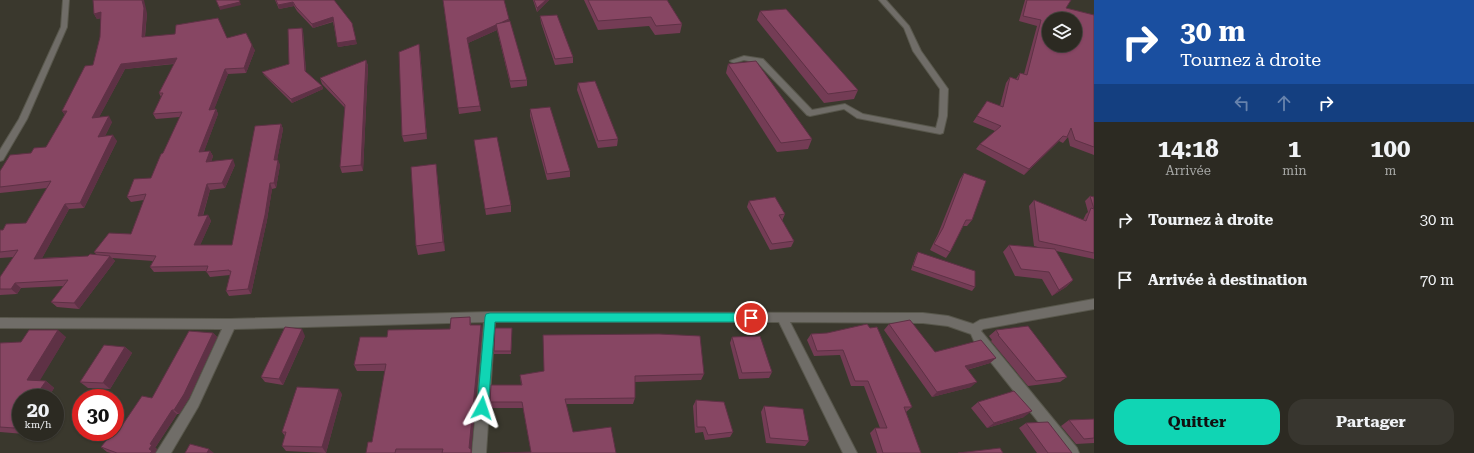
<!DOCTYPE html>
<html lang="fr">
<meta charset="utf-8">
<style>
body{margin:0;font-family:"Roboto Serif",serif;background:#38362f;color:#f1f3f6;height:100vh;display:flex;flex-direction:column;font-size:15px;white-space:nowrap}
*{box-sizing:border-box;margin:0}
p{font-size:13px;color:#a6a7a5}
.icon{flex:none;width:22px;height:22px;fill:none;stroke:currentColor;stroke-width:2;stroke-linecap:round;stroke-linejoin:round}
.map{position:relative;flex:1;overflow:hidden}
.sheet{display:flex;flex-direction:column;background:#2c2a22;width:380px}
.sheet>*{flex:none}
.guide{background:#1a4fa0;color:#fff;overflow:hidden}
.fabs{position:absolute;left:1042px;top:12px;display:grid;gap:8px}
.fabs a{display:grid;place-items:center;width:40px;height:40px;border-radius:50%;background:#2c2a22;box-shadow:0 1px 3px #0004,0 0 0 1px #484640;font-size:20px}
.speed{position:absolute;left:12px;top:389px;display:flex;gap:8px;font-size:20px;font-weight:700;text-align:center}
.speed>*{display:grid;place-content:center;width:52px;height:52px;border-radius:50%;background:#2c2a22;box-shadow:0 1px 3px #0004,0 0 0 1px #484640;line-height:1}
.speed small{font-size:10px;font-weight:400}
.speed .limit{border:6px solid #d22;background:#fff;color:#111}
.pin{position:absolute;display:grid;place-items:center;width:34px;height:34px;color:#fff;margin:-17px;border:2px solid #fff;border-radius:50%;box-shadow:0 1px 4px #0007}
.me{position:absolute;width:44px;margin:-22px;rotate:5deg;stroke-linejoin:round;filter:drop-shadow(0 0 3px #0008)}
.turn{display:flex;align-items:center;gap:14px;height:84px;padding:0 20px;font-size:18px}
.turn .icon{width:52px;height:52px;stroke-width:2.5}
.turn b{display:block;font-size:28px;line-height:34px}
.lanes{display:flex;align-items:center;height:38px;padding:0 20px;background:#0003;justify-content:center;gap:20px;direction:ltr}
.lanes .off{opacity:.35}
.eta{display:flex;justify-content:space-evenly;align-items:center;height:68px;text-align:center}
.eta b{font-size:24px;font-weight:700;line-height:28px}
.button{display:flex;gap:8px;margin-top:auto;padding:8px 20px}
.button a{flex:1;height:46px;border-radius:16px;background:#10d5b4;color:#111;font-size:16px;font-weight:700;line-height:46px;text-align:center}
.button a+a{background:#38362f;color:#f1f3f6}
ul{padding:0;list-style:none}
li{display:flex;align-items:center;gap:12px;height:60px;padding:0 20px}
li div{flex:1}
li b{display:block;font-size:15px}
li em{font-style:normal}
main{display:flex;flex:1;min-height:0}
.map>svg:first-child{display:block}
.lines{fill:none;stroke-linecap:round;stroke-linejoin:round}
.minor-casing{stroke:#58574c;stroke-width:2}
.minor{fill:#706d68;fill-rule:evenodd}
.wall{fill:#743c55;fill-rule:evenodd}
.shaded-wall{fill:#5e3145}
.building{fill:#874663;stroke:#5e3145;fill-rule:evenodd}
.route{fill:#10d5b4;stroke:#0a8a75}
</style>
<main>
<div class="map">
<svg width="1094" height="453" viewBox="0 0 1094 453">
<rect width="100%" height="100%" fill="#3a382d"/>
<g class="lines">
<defs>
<g id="minor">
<path d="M63,0H69L67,27L27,119L3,160L0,161V150L19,119L61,27Z"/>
<path d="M879,0H886L909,26L921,51L948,89L947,116L943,133L940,134L857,118L844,109L810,116L807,115L758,63L744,60L734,63L730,61L744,56L763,59L812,110L845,104L863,114L936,128L939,116L940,89L913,51L904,28Z"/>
<path d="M1094,299V309L983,329L981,331L1077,448L1079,453H1063L974,341L971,334L948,326L923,323L790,322L857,453H843L779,322H495L486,453H472L484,322L234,329L198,407L171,453H156L190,399L222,329L0,328V318L230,319L490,312L923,313L948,316L973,324L980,320Z"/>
</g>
</defs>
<use href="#minor" class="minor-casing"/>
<use href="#minor" class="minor"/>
</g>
<g class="wall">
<path d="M275,0H334L357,44L338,47L333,22L313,28L297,11L294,6L279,9Z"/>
<path d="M443,0L509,19L527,80V86L511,88L497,30L468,43L481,111L459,114Z"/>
<path d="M533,0H549L537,12Z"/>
<path d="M584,0H667L682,24L680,33L655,35L649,26L598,30Z"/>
<path d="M1025,0H1071L1066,8L1094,15V155L1070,146L1068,137L1063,143L1059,141L1024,175L976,149L980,144L995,131L973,122L987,101L1000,106L1006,83L1010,77L1016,79L1020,73L1024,74L1037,26L1019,21Z"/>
<path d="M760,11L858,90L854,99L824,103L757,20Z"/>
<path d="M147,13L145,37L227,38L255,50L246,73L228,74L214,109H216L218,114L204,151H210L213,156L211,162L235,165L225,188L210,190L203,216L208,215L211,221L200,245H232L281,124L283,129L277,160L280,165L276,188L272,189L267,220L251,294L229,296L226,291L230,275L210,277L206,271L154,272L150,267L153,261L112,258L115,261L79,309L57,307L51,302L64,286L21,288L17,294L0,295V277L14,257L0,258V230H3L26,223L47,188L0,193V171L31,153L46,147L65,115L62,111L93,65L100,37L101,18L97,19L94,14ZM174,64L159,93L161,97L153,114L156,119L180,117L163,153L151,178L127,197L131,202L144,200L131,234L94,252L97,255L88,256L42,258L69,209L84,208L117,141L105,136L112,122L99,117L125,69Z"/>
<path d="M540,16L573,57V63L555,65L541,23Z"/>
<path d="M302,28L303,31L306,72L322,86L323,89L292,103L264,75L262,72L289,64Z"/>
<path d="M420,50L427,139L404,142L402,136Z"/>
<path d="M366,60L368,66L363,171L342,173L340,167L345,108L322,84L320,78Z"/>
<path d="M728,64L812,139L808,149L777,152L726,73Z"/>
<path d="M578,83L618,139L617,146L598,148L577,90Z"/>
<path d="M530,109L570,171V177L547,180L530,116Z"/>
<path d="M475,146L511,205V212L486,215Z"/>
<path d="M436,164L437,174L445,251L418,255L416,246Z"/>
<path d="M964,173L972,220L967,226H963L950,252L946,258L930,250L938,234L960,179Z"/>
<path d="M1090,196L1094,197V259L1056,251L1073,280L1066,287L1052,296L1042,279L1015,276L1003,252L1009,245L1041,248L1034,246L1029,206L1034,200L1083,220L1086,214L1088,212L1085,201Z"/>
<path d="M749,201L785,214L782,221L794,241L791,247L770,250L747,207Z"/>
<path d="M918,252L975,287L972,291L911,270L916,255Z"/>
<path d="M470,317L471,325H481L482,331L471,449L472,453H366L372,442L385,371H357L354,365L387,337L450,329Z"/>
<path d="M889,324L935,352L996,358L990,363L967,370L971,387L932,397L884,330Z"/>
<path d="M512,328L511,354H494V351Z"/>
<path d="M996,330L1067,377L1060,382L1028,386L991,341L992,340L989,336Z"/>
<path d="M213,333L217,337L189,398L179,414H177L155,448L157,449L155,453H111L107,452L101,447L117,433L152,398Z"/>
<path d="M827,333L912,407L906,412L921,453H877L870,433L875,428H880L864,386H851L840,355L814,356L807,340L811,334Z"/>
<path d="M305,336L283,385L265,382L261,377Z"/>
<path d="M66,337L39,381H46L54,388L24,434L0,432V343L21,342Z"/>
<path d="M732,337L772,372L769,378L739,379L730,343Z"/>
<path d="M125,347L132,353L110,389L88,388L80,382Z"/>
<path d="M704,374L701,380L635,382V398L633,404H566L573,432L531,452L523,408H491L490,402L521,385L520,375Z"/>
<path d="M342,394L326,453L286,451L282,446L285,436L282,432Z"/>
<path d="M696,400L733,432L730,437L705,440L703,432L695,433L693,406Z"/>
<path d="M978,402L1024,417L987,428L971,408Z"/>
<path d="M764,406L809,441L805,446L766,443L761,412Z"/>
<path d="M1094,419V443L1076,444L1061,426L1069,420Z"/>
<path d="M1026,423L1072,453H1037L1019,428Z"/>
</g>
<g class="shaded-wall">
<path d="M142,0H144L147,13L144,43L142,37Z"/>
<path d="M546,0H549L537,12V8Z"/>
<path d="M240,2L241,5L220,10L219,7Z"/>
<path d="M293,2L294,6L279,9L278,5Z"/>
<path d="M101,12L104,17L97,19L94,14Z"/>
<path d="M333,17L334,21L313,28L312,24Z"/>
<path d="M509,19L510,24L496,25Z"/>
<path d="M352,23L357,44L338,47L337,43Z"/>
<path d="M496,25L497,30L468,43L467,38Z"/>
<path d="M302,28L303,31L306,75L305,71Z"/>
<path d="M419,44L420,50L427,139L426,133Z"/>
<path d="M252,45L255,50L246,73L244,68Z"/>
<path d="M177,58L179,63L125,69L96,123L92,118L121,64Z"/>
<path d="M366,60L368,66L363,171L361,165Z"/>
<path d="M225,69L228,74L212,115L209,110Z"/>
<path d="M322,86L323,89L292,103L291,99Z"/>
<path d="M216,109L218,114L202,157L199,152Z"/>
<path d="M62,111H67L66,116Z"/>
<path d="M109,116L112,122L102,142L98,137Z"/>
<path d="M281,124L283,129L276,166L274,160Z"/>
<path d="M113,135L117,141L84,208L80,203Z"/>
<path d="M1063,136L1059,141L1024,175L1029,169Z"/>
<path d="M210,151L213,156L209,168L206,162Z"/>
<path d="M233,159L235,165L225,188L222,183Z"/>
<path d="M278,160L280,165L276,188L274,183Z"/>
<path d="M436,164L437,174L445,251L443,242Z"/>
<path d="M270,183L272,189L267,220L251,294L248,289Z"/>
<path d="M207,184L210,190L201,221L198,216Z"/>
<path d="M65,204L69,209L39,264L34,259Z"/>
<path d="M208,215L211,221L198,250L194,245Z"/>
<path d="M110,256L115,261L79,309L74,303Z"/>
<path d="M1073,280L1066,287L1052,296L1059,290Z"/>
<path d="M15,283L21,288L17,294L11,289Z"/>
<path d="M481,325L482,331L471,453L469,448Z"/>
<path d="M302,329L305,336L283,385L279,379Z"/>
<path d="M58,330L66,337L36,387L27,380Z"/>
<path d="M213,333L217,337L189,398L179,414L174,410Z"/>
<path d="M125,347L132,353L110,389L103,383Z"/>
<path d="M996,358L990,363L959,372L965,366Z"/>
<path d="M46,381L54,388L48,398H34Z"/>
<path d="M977,382L971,387L932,397L937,392Z"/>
<path d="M339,389L342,394L326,453L322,447Z"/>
<path d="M172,410L177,414L155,448L157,449L155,453H150V444Z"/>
<path d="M1032,411L1024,417L987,428L994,423Z"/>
<path d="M21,417V432H25L24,434L14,428Z"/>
<path d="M209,449L214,453H207Z"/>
</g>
<g class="building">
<path d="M93,0H142L144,8L142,37L175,34L176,25L218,18L227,38L246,33L252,45L244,68L225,69L209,110L216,109L199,152L210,151L206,162L233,159L222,183L207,184L198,216L208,215L194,245H232L255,126L281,124L274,160H278L274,183H270L265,215L248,289L226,291L231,271H229V270L206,272L208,266L150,267L156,256L94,252L109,233L131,234L146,194L127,197L134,179L151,178L161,154L163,153L182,112L153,114L163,93H159L177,58L121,64L92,118L109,116L98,137L113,135L80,203L65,204L34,259L88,256L90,254L110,256L74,303L51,302L68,280L15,283L11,289H0V277L18,250L0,252V230H3L6,224L26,223L51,181L0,187V171L10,155L31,153L34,148L46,147L67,111H62L85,66L93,65L100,37L101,12L94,14Z"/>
<path d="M216,0H239L240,2L219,7Z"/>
<path d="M276,0H334L352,23L356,40L337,43L333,17L312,24L296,7L293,2L278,5Z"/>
<path d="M443,0H504L509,19L467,38L480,106L458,108Z"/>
<path d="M534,0H546L537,8Z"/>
<path d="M588,0H667L682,24L656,26L651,17L598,21Z"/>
<path d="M1027,0H1071L1066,8L1094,15V147L1075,140L1071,128L1067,137L1063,136L1029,169L980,144L1001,126L977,116L987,101L1003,107L1010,77L1018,80L1020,73L1027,75L1041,20L1023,16ZM1049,19H1075V45H1049Z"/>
<path d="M786,9L858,90L828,94L760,11Z"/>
<path d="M557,15L573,57L555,59L540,16Z"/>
<path d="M510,21L527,80L510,81L496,24Z"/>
<path d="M302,28L305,71L322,86L291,99L262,72L289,64L288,29Z"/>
<path d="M419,44L426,133L402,136L399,52Z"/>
<path d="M366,60L361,165L340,167L345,105L320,78Z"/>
<path d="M756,61L812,139L781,143L728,64Z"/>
<path d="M595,81L618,139L598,141L578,83Z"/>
<path d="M550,107L570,171L547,174L530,109Z"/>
<path d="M497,137L511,205L485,209L474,140Z"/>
<path d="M436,164L443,242L416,246L411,167Z"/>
<path d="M964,173L986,181L972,220H966L950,252L934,244L943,228Z"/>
<path d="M1090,196L1094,197V253L1039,241L1034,200L1086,221L1091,208L1094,209Z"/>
<path d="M775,197L785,214L779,215L794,241L772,244L749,201Z"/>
<path d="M1009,245L1055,249L1073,280L1059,290L1049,272L1021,269Z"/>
<path d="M918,252L975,271V287L913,266Z"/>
<path d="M470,317V325H481L469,448L471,449V453H442L443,449H396L395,453H366L368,442H372L386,364L354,365L360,337H387L388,330L450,329L451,318Z"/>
<path d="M910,320L935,352L981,340L996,358L965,366L977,382L937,392L889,324Z"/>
<path d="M867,324L870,328L877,327L912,407H904L921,453H883L875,428H887L868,381H855L843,350L817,351L811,334L827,333Z"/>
<path d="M1028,326L1067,377L1036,381L998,335H999L996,330Z"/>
<path d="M285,327L302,329L279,379L261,377Z"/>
<path d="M495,328H512L511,351H494Z"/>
<path d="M29,330H58L27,380L46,381L34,398H21V417L14,428L0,427V343L21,342Z"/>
<path d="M189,331L213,333L184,394L174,410H172L150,444L152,445L149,449L152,451L150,453H117L101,447L113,432L117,433L142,396L152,398Z"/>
<path d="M659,334L700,336L704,374L635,376V398L565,399L573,432L611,427L616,453H500L531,452L522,402H490L491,385H522L520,375L544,371L543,335Z"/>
<path d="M760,336L772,372L742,373L732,337Z"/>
<path d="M104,345L125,347L103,383L80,382Z"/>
<path d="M297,387L339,389L322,447L282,446L286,432H282Z"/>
<path d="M1014,391L1032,411L994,423L978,402Z"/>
<path d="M696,400L724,402L733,432L708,435L705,427H697Z"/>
<path d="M764,406L803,409L809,441L770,438Z"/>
<path d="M1094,419V438L1084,439L1069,420Z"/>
<path d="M1048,422L1072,453H1048L1026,423Z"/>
<path d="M190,444L209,449L207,453H185Z"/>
<path d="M1000,448L1003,453H958Z"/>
</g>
<path class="route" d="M490,313H751L755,314L756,318L755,321L751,322H495L488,408L486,412L482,413L478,412L477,408L485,317L486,314Z"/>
</svg>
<div class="fabs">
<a><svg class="icon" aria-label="layers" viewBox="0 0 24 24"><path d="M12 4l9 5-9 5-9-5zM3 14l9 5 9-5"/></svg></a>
</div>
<div class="speed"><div>20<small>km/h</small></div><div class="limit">30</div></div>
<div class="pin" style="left:751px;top:318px;background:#d93025"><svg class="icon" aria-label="arrive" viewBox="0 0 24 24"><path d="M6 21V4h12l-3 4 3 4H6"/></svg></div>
<svg class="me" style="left:482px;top:408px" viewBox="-20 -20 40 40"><path d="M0-17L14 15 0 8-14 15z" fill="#10d5b4" stroke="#fff" stroke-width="4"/></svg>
</div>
<section class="sheet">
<div class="guide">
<div class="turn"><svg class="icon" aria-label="right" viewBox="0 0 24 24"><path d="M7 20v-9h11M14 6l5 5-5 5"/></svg><div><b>30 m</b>Tournez à droite</div></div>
<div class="lanes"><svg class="icon off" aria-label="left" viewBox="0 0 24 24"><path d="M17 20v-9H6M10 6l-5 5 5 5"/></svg><svg class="icon off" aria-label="ahead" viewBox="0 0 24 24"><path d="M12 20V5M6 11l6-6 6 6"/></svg><svg class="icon" aria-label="right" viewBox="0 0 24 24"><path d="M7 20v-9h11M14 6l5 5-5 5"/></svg></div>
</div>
<div class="eta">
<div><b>14:18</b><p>Arrivée</p></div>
<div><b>1</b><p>min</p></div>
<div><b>100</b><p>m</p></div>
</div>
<ul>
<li><svg class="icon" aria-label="right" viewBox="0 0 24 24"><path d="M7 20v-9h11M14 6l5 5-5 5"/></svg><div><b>Tournez à droite</b></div><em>30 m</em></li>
<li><svg class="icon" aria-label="arrive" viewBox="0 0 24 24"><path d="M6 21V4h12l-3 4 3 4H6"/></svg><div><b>Arrivée à destination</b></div><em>70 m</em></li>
</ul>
<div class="button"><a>Quitter</a><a>Partager</a></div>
</section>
</main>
